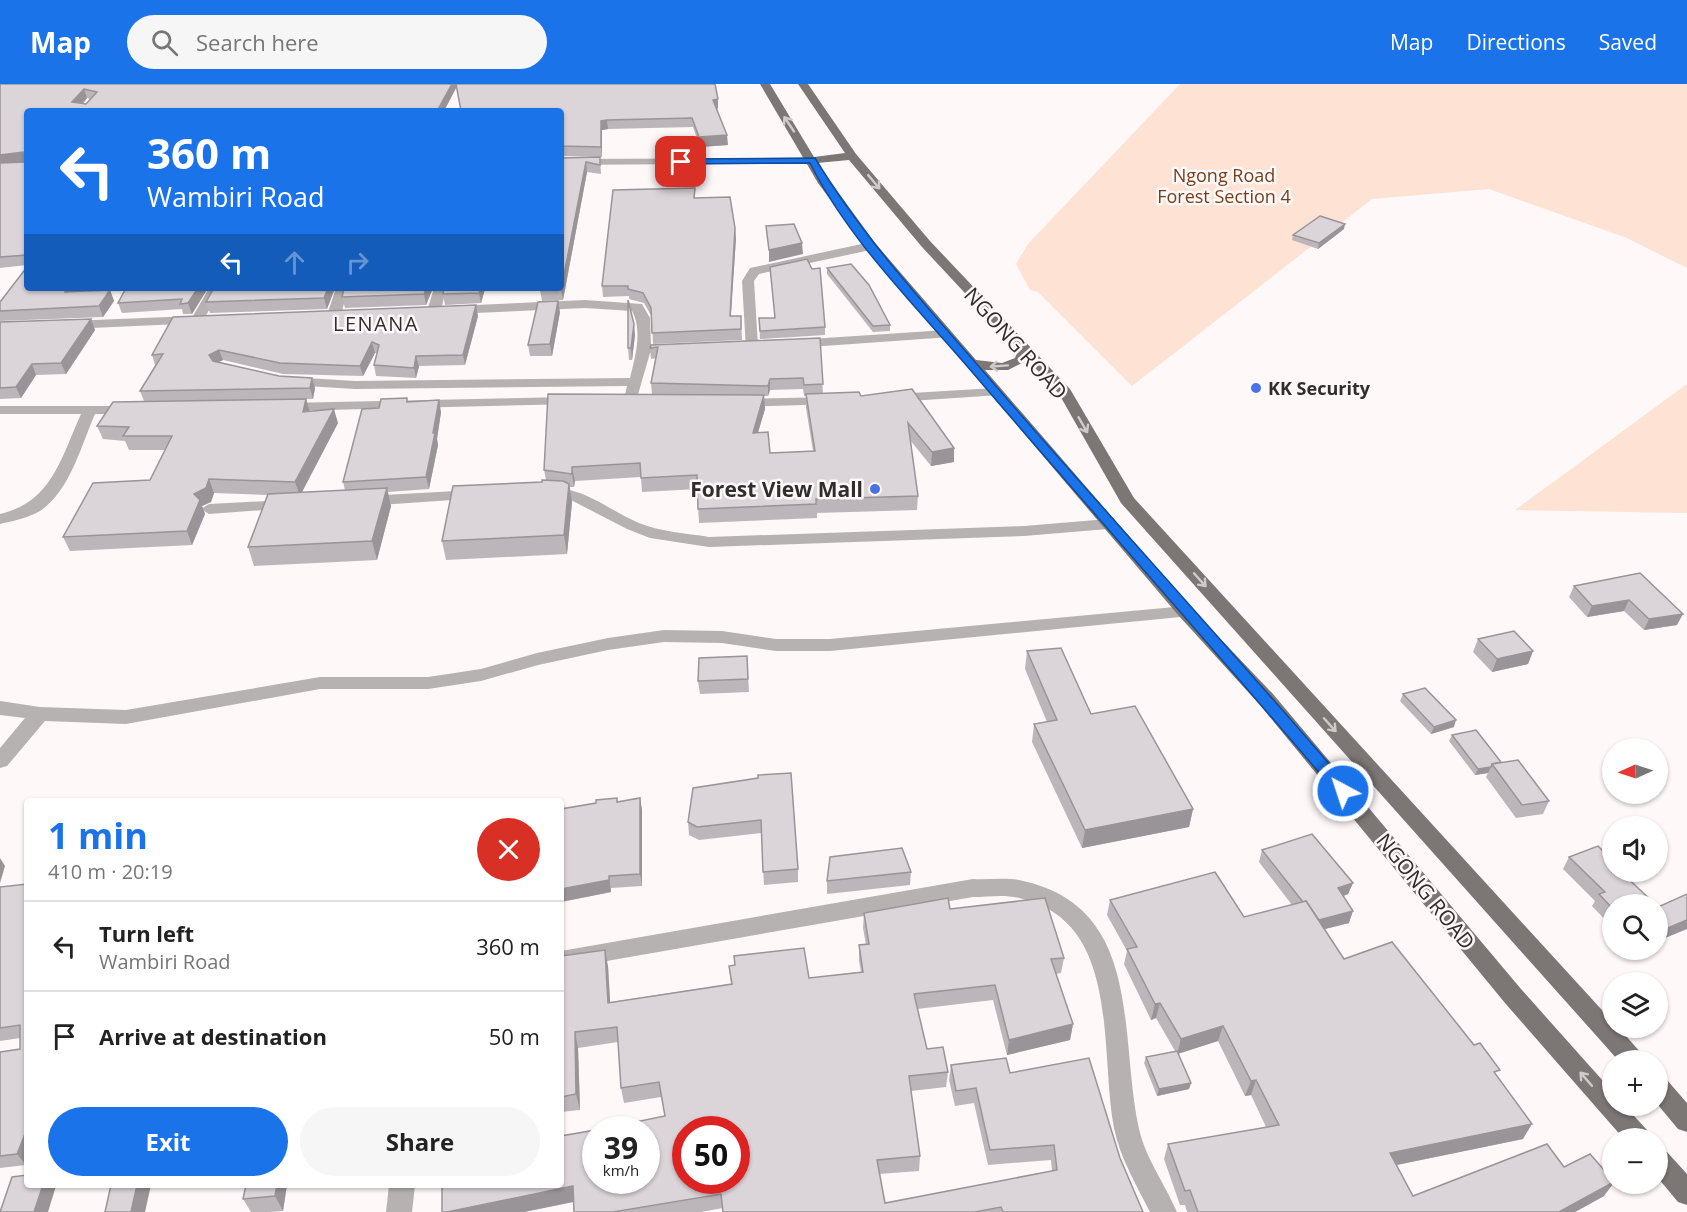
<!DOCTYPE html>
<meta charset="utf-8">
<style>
body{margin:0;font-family:"Open Sans",sans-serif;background:#f6f6f6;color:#222;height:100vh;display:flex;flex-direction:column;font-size:22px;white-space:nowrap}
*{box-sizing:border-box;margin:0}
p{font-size:20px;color:#767676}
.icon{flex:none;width:33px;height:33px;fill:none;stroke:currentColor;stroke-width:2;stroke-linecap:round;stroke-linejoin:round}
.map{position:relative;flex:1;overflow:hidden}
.sheet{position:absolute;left:24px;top:714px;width:540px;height:390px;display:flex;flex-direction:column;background:#fff;border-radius:6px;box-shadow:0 2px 4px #0004}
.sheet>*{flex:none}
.banner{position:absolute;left:24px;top:24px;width:540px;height:183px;border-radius:6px;box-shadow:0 2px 4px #0004;background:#1a73e8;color:#fff;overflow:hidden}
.needle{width:39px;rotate:267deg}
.tools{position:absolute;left:1602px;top:654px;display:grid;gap:12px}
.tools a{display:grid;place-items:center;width:66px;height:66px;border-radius:50%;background:#fff;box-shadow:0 2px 4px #0004;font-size:30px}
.speed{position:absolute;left:582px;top:1032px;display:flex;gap:12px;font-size:30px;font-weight:700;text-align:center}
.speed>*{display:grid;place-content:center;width:78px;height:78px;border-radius:50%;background:#fff;box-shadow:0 2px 4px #0004;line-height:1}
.speed small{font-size:15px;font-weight:400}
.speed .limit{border:9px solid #d22;background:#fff;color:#111}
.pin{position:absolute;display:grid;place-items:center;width:51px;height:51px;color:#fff;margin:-26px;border-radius:12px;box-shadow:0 3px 9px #0006}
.me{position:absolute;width:66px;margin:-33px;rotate:320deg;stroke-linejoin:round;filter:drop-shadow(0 0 4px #0008)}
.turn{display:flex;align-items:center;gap:21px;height:126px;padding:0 24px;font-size:27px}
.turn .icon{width:78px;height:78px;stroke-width:2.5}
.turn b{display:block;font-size:42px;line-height:51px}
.lanes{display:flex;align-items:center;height:57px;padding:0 24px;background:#0003;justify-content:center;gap:30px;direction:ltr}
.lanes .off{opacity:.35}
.round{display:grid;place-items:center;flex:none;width:63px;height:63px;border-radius:32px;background:#f6f6f6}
.overview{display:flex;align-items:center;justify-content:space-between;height:102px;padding:0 24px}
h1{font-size:36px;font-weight:700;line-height:45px;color:#1a73e8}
.cta{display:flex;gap:12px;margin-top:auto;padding:12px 24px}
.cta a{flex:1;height:69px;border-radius:36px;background:#1a73e8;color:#fff;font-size:24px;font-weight:700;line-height:69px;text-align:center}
.cta a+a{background:#f6f6f6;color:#222}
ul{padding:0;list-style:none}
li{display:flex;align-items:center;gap:18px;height:90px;padding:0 24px;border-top:2px solid #e0e0e0}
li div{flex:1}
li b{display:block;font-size:22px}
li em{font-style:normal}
header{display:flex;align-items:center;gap:36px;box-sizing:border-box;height:84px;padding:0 30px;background:#1a73e8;color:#fff}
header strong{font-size:28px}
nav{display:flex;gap:33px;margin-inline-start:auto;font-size:21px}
.search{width:420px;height:54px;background:#f6f6f6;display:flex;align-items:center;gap:15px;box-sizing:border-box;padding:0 21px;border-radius:33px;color:#767676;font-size:22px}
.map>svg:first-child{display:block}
.green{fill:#fee2d3}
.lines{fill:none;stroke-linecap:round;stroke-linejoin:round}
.minor{fill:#b5b2b1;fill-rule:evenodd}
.major{fill:#7c7675;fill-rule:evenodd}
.wall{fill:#bcb6ba;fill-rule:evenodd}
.shaded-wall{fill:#999497}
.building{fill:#dbd4d8;stroke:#999497;stroke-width:1.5;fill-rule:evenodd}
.oneway{stroke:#d0cacb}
.route{fill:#1a73e8;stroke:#114b97;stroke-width:1.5}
.poi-dot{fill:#4872e5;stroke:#fef8f9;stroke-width:2}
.labels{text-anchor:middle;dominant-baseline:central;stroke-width:5;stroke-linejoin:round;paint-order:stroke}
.far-park-label{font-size:18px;fill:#753e19;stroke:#fef8f9}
.far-poi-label{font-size:18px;font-weight:bold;fill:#302d2e;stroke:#fef8f9;text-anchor:start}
.far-quarter-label{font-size:20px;letter-spacing:1.5px;fill:#322c2d;stroke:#fef8f9}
.street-label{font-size:21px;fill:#302d2e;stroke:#fef8f9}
.poi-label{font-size:21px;font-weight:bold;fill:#302d2e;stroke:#fef8f9;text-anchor:end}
</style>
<header>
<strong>Map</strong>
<div class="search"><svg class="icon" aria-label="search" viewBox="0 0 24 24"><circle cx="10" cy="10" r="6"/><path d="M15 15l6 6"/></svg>Search here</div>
<nav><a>Map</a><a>Directions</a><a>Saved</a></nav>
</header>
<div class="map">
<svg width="1687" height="1128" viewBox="0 0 1687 1128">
<rect width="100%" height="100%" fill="#fef8f9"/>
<g class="green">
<path d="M1180,0H1687V184L1627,154L1489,105L1372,115L1132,302L1038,208L1030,206L1016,180L1028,160Z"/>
<path d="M1687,300V429L1515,426Z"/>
</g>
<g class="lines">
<g class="minor">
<path d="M816,74V78L812,79L561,81V75Z"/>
<path d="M871,158L875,159V165L759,190L754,197L758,262L756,265H746L742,197L750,184Z"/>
<path d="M209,204H221L202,239L69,245L62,241L69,237L193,232Z"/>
<path d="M336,204H348L341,231L334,235L327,231Z"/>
<path d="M434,204H446L441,227L434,231L427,227Z"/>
<path d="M585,216L642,220L650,234L651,261L660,265L650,269L637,314H627L625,311L627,302L355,305L290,301L283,297L290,293L355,297L630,294C635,273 643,247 632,227L585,224L452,230L445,226L452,222Z"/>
<path d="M946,246L953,250L951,253L795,264L788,260L795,256Z"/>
<path d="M995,304L1000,305L1002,308L1000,311L895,318L888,314L895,310Z"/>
<path d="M570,313L575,314L577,317L575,320L286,327L279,323L286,319Z"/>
<path d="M831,313L838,317L836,320L742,323L735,319L742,315Z"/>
<path d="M0,322H132L139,326L132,330H95C81,362 70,407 40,427C28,434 13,437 0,440V430C52,418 61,374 81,330H0Z"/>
<path d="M548,403C589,405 604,424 639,439C661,448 686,449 709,453L1024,442L1108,435L1116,440L1108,445L1024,452L709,463L650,454L627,445L567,414L542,411L540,408L542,405Z"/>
<path d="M475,406L483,411L481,414L365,422L357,417L365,412Z"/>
<path d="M286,416L294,421L292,424L209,430L201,425L209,420Z"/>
<path d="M1185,522L1194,528L1191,532L830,567H776L722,559L664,558L608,566L538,581L481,597L428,605H320L126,640L45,637L7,682L0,684V664L25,634L0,631V617L40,623L126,626L320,593H428L481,585L537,569L608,554L664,546L722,547L776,555H830Z"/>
<path d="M973,795C988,796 1004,793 1019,796C1145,822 1118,950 1139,1045C1146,1075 1165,1100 1177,1128H1150C1137,1102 1120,1074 1114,1044C1099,965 1122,837 1019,814C1004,810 988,813 973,813L561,885V867Z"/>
<path d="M389,1101H415L412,1128H386Z"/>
</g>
<g class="major">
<path d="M760,0H770L814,73L845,69L798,0H808L856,70L930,157L1070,305L1134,414L1612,937V944H1619L1641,969L1645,976H1618L1121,419L1059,310L1028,276L1008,286H985L1191,524L1273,610L1521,905L1612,1007V1022H1625L1647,1046L1650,1054H1623L1505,919L1259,620L1179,532L867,165L818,99ZM849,76L922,163L1018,266L1015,274L1002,279L976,276L875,159L817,79Z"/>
<path d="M1658,993L1667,996L1687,1019V1048L1678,1045L1658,1021Z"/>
<path d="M1658,1064L1667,1068L1687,1090V1121L1678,1118L1658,1094Z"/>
</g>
</g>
<g class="wall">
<path d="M0,0H715L718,24L717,25L728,61L700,63L693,43L608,45L602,46V73L561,72V27L456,4L444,27H27V181L0,184ZM87,14L90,15L86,20H83Z"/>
<path d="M600,73L601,90L587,88L563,216L542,217L540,206L561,204V76Z"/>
<path d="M696,114L736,154L731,232H741L742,256L653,260L652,233L644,219L629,215V212L603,213L602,202Z"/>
<path d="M1344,145L1318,165L1292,156L1293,151Z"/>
<path d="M827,184L890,241V247L873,248L827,190Z"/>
<path d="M208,204L192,230H183L182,225L122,229L118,219Z"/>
<path d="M335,204L327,225L210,229L206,218Z"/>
<path d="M344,204H433L426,221L345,224L342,213Z"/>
<path d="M444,204H511L485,205L481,219L445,221L443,210Z"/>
<path d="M110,206L114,217L103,233L0,237V218L75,208Z"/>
<path d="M560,228L552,272H530L528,261Z"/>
<path d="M478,232L465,281L419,282L416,294L376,292L374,281L377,269H375L363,292L283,290L223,276L219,278L279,292L312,294L315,304L313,315H306L310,327L338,339L301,409L345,406L343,398L379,324L408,318L441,328L437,355L438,361L429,405L388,408L391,422L377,476L254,482L248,463L268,411L214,409L211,418L202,422L205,430L192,461L70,467L63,453L150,396L165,366H129L125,357L103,355L97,342L144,317L140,307L155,281L152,271Z"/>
<path d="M759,234L825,243V251L760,255Z"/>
<path d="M91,235L95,246L66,290L36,291L21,314L0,315V238Z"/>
<path d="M635,251L632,276H629L628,264Z"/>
<path d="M820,254L823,310L861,312L912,305L954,378L931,382L910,356L918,412L917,426L817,429V434L699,439L697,405L642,408L641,393L575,397L574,403H570L572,418L567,470L446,476L442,457L546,396L544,386L700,311L652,310L651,299L656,274L651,275L650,264ZM803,305L804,312H806V324L813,367L770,369L758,348L765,325L764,312H768L770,306Z"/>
<path d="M1640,489L1677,541L1644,546L1624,527L1587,533L1569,513L1574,502Z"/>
<path d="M1478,555L1533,567L1528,580L1492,588L1473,568Z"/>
<path d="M1027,567L1091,630L1193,725L1189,743L1082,764L1032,658L1034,640L1047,638L1025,585Z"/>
<path d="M747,572L749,608L700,610L698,597Z"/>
<path d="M1403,610L1454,643L1431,650L1400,617Z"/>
<path d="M1452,651L1501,678L1549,717L1543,730L1516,734L1486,693L1488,689L1475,691L1449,657Z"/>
<path d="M758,694L798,785V798L764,801L761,749L699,756L689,751L688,738Z"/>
<path d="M640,714L642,726V802L611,804V808L561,818L618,718Z"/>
<path d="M1262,766L1353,799L1348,810L1343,812L1349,839L1325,845L1344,875L1497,991L1523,1055L1396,1081L1413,1112L1564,1083L1604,1112L1575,1128H1187L1185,1121H1180L1164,1075L1168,1060L1266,1043L1251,1011L1245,1012L1218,957L1178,970L1191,999L1189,1005L1157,1012L1144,979L1146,973L1175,967L1156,934L1151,936L1124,880L1127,867L1107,831L1110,816L1244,833L1292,821L1259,778Z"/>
<path d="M1569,773L1612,788V843L1592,822L1595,817L1563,785Z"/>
<path d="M911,788L910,801L827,810V797Z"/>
<path d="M27,800L26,1081L0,1084V968L20,965V954L0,957V803Z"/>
<path d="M950,825L1064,874L1061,889L1056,890L1073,940L1070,956L1007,971L993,916L917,925L927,965L948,988L946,1003L911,1007L920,1072L919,1087L879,1090L885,1119L1052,1087L1051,1076L988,1081L974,1019L955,1022L949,996L951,981L1010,989L1120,1074L1143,1128H723V1124L701,1128H574V1118L524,1128H442L665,1032L661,1013L624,1019L621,1004L618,958L578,964L580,1026L561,1028V872L608,882L610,918L731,900L729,882L809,894L861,888L859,877V861H866L863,844L864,829Z"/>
<path d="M246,1101H287L283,1127L270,1128H251L243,1115Z"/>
</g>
<g class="shaded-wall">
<path d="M452,0H456V4L444,27H437Z"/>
<path d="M84,5L87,14L76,27L72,18Z"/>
<path d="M718,15V24L714,25L713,16Z"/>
<path d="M607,36L608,45L602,46V73L601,63V37Z"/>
<path d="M727,51L728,61L700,63L699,53Z"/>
<path d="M23,68L27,78L0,81V71Z"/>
<path d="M586,78L587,88L563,216L561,206Z"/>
<path d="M1345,140L1344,145L1318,165L1319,159Z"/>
<path d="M735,144L736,154L730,242V232Z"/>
<path d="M802,159L803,170L769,178V166Z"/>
<path d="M67,204H77L69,218L65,208Z"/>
<path d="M198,204H208L192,230L188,219Z"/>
<path d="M328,204H335L327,225L324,214Z"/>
<path d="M427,204H433L426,221L424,210Z"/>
<path d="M481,204H485V205L481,219L479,209Z"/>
<path d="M110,206L114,217L103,233L99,222Z"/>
<path d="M558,217L560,228L552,272L550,260Z"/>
<path d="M476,221L478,232L465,281L463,271Z"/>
<path d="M91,235L95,246L66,290L61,279Z"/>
<path d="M634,240L635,251L632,276L631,264Z"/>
<path d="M372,258L375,269L363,292L360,282Z"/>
<path d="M219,266L223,276L213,281L209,271Z"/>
<path d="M416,272L419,282L416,294L414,284Z"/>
<path d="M32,280L36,291L21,314L16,303Z"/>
<path d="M312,294L315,304L313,315L310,304Z"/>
<path d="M770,295V306L768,312V302Z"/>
<path d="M764,311L765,325L754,362L753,349Z"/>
<path d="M306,315L310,328H303Z"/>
<path d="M439,316L441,328L437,355L438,361L429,405L426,393Z"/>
<path d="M334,325L338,339L300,412L295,398Z"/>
<path d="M954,364V378L931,382L932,368Z"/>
<path d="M572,383L575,397L574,403L572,390Z"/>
<path d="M209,395L214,409L211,418L202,422L205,430L192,461L187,447L194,410Z"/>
<path d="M569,400L572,418L567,470L564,451Z"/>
<path d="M387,404L391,422L377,476L372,457Z"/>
<path d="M1629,516L1624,527L1587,533L1592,522Z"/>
<path d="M1683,530L1677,541L1644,546L1649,535Z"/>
<path d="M1533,567L1528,580L1492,588L1497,575Z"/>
<path d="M1456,636L1454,643L1431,650L1434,643Z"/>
<path d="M1491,683L1488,689L1475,691L1478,685Z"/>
<path d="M640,714L642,726V802L640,790Z"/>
<path d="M1193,725L1189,743L1082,764L1085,746Z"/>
<path d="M0,774L5,782L0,799Z"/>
<path d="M609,792L611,808L561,818V805Z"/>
<path d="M1353,799L1348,810L1333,816L1338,804Z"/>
<path d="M1353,827L1349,839L1313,848L1317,836Z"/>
<path d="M1687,836V845L1658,857V848Z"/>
<path d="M605,866L608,882L611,934L608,919Z"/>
<path d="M1160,919L1156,934L1151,936L1155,920Z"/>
<path d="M1073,940L1070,956L1007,971L1009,956Z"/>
<path d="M1223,942L1218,957L1177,970L1181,955Z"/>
<path d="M575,948L578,964L580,1026L576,1010Z"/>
<path d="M1256,996L1251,1011L1245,1012L1251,997Z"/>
<path d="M1191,999L1189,1005L1157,1012L1159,1005Z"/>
<path d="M1532,1040L1523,1055L1382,1084L1390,1069Z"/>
<path d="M27,1045V1080L26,1081L17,1070Z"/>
<path d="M1612,1099L1613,1100L1604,1112L1575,1128H1559Z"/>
<path d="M43,1101L56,1102L48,1128H34Z"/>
<path d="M137,1101H151L145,1128H131Z"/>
<path d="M277,1101H287L283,1127L275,1112Z"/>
<path d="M573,1102L577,1117L524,1128H447Z"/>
</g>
<g class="building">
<path d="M0,0H452L437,27H27V171L0,173V79L25,78L23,68L0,71ZM84,5L97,8L86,20L72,18Z"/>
<path d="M456,0H715L718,15L713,16L727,51L699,53L692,34L607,36L601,37V63L561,62V27H461Z"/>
<path d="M600,73V81L586,78L561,206H540L541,204H561V74Z"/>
<path d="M695,104L694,114L730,113L735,144L730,232H741V245L652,249L651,224L643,209L628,205V202H602L613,106Z"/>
<path d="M1320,132L1345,140L1319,159L1293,151Z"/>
<path d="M794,140L802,159L769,166L766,142Z"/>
<path d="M807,175L812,185L820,184L825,243L760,247L759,234H775L770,183Z"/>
<path d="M851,180L869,201L890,241L873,242L827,184Z"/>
<path d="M27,183V204H67L65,208L110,206L99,222L0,227V218Z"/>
<path d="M126,204H198L188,219L180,220L182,215L118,219Z"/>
<path d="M214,204H328L324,214L206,218Z"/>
<path d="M344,204H427L424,210L342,213Z"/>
<path d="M444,204H481L479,209L443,210Z"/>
<path d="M628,216L634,240L631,264H628Z"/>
<path d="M558,217L550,260L528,261L538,218Z"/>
<path d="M476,221L463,271L416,272L414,284L374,281L379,261L372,258L360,282L280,279L219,266L209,271L213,277L279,292L312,294L310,304L140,307L163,270L152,271L173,233Z"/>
<path d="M91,235L61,279L32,280L16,303L0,304V238Z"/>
<path d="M820,254L823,300L804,301L803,294L770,295L768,302L651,299L658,263L650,264L651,261Z"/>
<path d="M912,305L954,364L932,368L908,339L918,412L816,415V420L698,425L697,391L641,394L640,379L572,383V390L544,386L548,310L764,311L753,349L768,348L770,369L815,367L806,310L859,308L861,312Z"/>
<path d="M407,314V318L439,316L433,349H435L426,393L343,398L362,325L379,324L381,315Z"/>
<path d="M306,315L303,328L334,325L295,398L209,395L206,404L194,410L200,416L187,447L63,453L93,399L150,396L172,352H123L129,343L97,342L113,318Z"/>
<path d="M542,396L563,397L569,400L564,451L442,457L453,402L542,398Z"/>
<path d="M387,404L372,457L248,463L268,410Z"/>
<path d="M1640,489L1683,530L1649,535L1629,516L1592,522L1574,502Z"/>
<path d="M1514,547L1533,567L1497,575L1478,555Z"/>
<path d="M1061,564L1091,630L1135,622L1193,725L1085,746L1034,640L1057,636L1027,567Z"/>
<path d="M747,572L748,595L698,597L699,574Z"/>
<path d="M1425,604L1456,636L1434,643L1403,610Z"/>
<path d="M1476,646L1501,678L1492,680L1491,683L1478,685L1452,651Z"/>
<path d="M1518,676L1549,717L1522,721L1492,680Z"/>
<path d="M791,689L798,785L763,788L761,736L697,743L688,738L693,704L758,694V691Z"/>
<path d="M617,714V718L640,714V790L609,792V796L561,805V725L596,719V716Z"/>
<path d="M1312,750L1353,799L1338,804L1353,827L1319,836L1306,817L1303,818L1262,766Z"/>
<path d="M1598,762L1612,776V788H1621L1655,820H1612V824L1599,810L1605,808L1569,773Z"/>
<path d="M902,764L911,788L827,797L830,773Z"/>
<path d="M1215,788L1244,833L1306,817L1344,875L1392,858L1474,961L1480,959L1500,986L1494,988L1532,1040L1390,1069L1413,1112L1547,1060L1564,1083L1590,1070L1612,1095V1099L1559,1128H1198L1190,1106L1185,1107L1168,1060L1279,1041L1256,996L1251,997L1223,942L1181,955L1160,919L1155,920L1127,865L1137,863L1110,816Z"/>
<path d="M27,800V1045L17,1070L0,1072V968L20,965V941L0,944V803Z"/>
<path d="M1687,810V836L1658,848V823Z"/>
<path d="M948,814L950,825L1045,814L1064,874L1051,875L1073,940L1009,956L995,901L914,910L927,965L943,963L948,988L909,992L920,1072L877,1076L885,1119L1057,1086L1054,1061L990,1066L976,1004L956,1007L951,981L1006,974L1010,989L1089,974L1120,1074L1143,1128H1003L1001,1123L975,1128H723L721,1110L613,1128H574L573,1102L447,1128H442V1101H561V1052L596,1046V1096H646V1046H596L665,1032L659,998L621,1004L617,943L575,948L576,1010L561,1013V872L605,866L608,919L732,900L729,882L735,881L734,872L804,864L809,894L863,888L859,861L869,860L864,829ZM686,1046H736V1096H686Z"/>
<path d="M1177,967L1191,999L1159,1005L1146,973Z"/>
<path d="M27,1091V1101H43L34,1128H0L12,1093Z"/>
<path d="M111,1101H137L131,1128H105Z"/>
<path d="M246,1101H277L275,1112L243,1115Z"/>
</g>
<defs><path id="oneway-shaft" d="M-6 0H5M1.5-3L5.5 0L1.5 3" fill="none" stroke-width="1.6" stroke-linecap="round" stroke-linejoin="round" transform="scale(1.5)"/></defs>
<g class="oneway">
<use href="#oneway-shaft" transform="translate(789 40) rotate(-124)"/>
<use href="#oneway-shaft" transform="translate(874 98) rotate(50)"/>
<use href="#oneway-shaft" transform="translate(999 282) rotate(176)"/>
<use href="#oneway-shaft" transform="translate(1083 341) rotate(60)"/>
<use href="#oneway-shaft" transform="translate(1200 496) rotate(48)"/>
<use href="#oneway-shaft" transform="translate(1330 641) rotate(48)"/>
<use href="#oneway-shaft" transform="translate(1586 995) rotate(-131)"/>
</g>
<path class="route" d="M815,74C865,157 932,228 995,301C1112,436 1233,567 1349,703L1351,707L1349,711H1338C1218,569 1094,431 973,289C917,223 849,157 810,79L681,80L677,78L681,75Z"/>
<g class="poi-dot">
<circle cx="1256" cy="304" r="6"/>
<circle cx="875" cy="405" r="6"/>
</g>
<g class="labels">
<g class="far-park-label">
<text x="1224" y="91">Ngong Road<tspan x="1224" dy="21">Forest Section 4</tspan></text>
</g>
<g class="far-poi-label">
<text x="1268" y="304">KK Security</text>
</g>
<g class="far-quarter-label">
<text x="376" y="239">LENANA</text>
</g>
<g class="street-label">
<text transform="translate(1016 259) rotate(48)">NGONG ROAD</text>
<text transform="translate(1426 807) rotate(51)">NGONG ROAD</text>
</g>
<g class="poi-label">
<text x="863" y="405">Forest View Mall</text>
</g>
</g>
</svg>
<div class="tools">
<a><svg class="needle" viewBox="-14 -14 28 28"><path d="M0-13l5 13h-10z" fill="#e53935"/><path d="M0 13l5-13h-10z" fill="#767676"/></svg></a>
<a><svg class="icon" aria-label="sound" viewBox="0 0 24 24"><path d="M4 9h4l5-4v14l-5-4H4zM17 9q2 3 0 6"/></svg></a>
<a><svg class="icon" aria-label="search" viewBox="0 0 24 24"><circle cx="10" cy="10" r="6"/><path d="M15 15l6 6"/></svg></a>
<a><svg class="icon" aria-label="layers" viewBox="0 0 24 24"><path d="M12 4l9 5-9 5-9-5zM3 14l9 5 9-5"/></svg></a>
<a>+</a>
<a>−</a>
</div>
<div class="speed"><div>39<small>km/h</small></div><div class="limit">50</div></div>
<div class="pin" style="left:681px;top:78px;background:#d93025"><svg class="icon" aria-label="arrive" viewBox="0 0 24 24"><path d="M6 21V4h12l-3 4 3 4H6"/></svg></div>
<svg class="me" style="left:1343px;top:707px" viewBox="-20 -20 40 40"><circle r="17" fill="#1a73e8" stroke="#fff" stroke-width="3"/><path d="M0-11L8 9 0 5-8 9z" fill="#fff"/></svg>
<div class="banner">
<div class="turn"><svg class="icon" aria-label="left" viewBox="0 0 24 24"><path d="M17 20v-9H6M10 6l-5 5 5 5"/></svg><div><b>360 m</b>Wambiri Road</div></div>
<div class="lanes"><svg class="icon" aria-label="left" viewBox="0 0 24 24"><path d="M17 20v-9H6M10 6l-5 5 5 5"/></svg><svg class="icon off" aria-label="ahead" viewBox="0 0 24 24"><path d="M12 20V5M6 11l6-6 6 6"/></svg><svg class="icon off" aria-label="right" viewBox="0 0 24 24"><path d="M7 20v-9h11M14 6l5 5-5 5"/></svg></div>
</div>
<section class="sheet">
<div class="overview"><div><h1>1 min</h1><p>410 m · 20:19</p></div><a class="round" style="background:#d93025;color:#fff"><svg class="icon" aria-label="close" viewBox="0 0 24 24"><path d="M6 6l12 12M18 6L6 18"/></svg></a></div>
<ul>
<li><svg class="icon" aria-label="left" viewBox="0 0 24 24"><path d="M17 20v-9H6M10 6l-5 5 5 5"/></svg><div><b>Turn left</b><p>Wambiri Road</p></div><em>360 m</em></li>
<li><svg class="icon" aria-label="arrive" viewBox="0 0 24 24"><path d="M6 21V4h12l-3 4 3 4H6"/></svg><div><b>Arrive at destination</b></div><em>50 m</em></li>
</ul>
<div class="cta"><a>Exit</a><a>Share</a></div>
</section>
</div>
